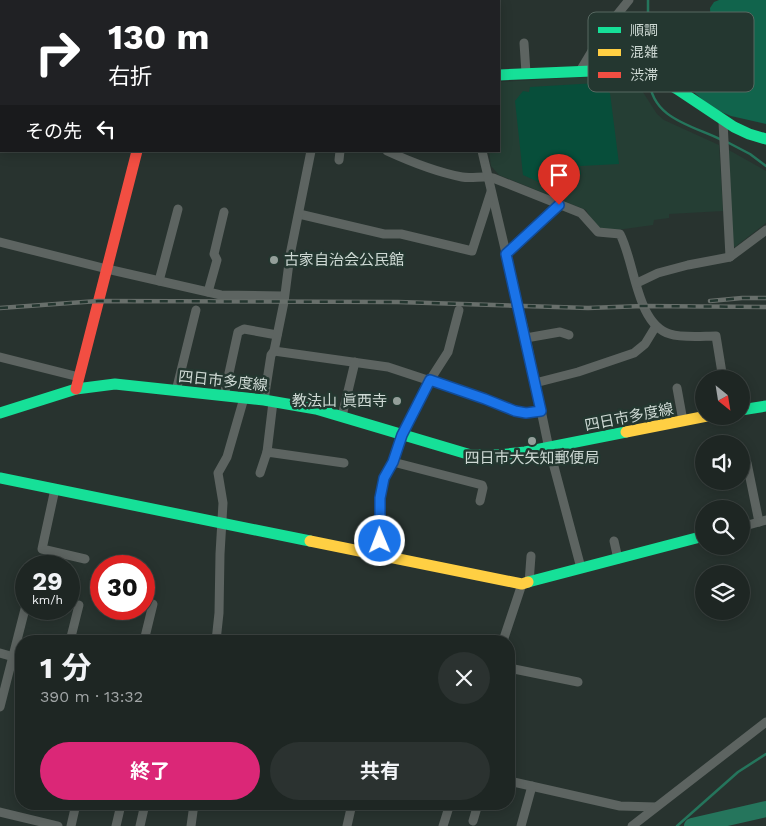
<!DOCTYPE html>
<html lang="ja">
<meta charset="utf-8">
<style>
body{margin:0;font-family:"Work Sans","Noto Sans JP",sans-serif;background:#2b3230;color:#f1f3f6;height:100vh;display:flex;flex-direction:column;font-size:19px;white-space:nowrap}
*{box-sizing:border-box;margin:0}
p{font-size:16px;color:#a1a5a6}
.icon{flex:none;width:28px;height:28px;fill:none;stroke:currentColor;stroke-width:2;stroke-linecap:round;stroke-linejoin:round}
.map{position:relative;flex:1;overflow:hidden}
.sheet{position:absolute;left:15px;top:635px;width:500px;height:175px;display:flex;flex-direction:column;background:#1e2623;border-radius:20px;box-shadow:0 2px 12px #0003,0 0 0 1px #3c4341}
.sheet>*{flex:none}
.top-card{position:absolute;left:0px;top:0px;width:500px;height:152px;box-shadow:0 2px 12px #0003,0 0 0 1px #3c4341;background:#202124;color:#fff;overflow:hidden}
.needle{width:32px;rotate:150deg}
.controls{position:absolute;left:695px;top:370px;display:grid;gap:10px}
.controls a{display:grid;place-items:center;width:55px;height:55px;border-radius:50%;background:#1e2623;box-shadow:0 2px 12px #0003,0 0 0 1px #3c4341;font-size:25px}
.speed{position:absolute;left:15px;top:555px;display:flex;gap:10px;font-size:25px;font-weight:700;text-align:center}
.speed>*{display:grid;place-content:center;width:65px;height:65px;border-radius:50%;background:#1e2623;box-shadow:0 2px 12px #0003,0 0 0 1px #3c4341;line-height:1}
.speed small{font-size:12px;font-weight:400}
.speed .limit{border:8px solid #d22;background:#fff;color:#111}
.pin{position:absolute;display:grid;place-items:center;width:42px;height:42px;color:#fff;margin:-51px -21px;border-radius:50% 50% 50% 0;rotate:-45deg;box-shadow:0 0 5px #0007}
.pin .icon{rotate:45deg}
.me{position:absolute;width:55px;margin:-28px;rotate:359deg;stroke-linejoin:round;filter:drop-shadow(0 0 4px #0008)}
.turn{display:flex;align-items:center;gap:18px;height:105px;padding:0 25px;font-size:22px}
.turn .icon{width:65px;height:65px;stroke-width:2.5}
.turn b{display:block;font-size:35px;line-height:42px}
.then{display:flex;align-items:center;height:48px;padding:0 25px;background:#0003;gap:10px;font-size:19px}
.round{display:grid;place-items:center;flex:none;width:52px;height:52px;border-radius:26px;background:#2b3230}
.summary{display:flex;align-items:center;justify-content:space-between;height:85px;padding:0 25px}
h1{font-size:30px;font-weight:700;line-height:38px}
.primary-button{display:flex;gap:10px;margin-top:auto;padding:10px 25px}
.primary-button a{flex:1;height:58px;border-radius:30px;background:#db2777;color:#fff;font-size:20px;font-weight:700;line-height:58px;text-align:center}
.primary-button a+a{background:#2b3230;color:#f1f3f6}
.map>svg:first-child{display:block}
.built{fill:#253e34}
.green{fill:#074e3a}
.forest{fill:#11644c}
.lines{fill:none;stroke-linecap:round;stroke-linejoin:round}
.stream{stroke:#25755c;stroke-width:2.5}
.river{stroke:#25755c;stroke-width:16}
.street{stroke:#5d6461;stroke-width:9}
.fast{stroke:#16e098;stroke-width:11}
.slow{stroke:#ffcf43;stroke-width:11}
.jam{stroke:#f24e42;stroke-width:11}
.rail-casing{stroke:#686f6b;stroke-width:4.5}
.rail{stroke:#243730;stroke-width:2.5;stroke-dasharray:8;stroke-linecap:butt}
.route-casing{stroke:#114b97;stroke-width:12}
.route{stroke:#1a73e8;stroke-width:9}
.poi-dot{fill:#949f9a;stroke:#243730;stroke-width:2}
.labels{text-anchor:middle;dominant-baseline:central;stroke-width:5;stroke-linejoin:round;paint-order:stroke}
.poi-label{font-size:15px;fill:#ced9d4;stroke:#243730;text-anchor:start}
.street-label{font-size:15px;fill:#ced9d4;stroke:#243730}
.key{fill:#243730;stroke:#576861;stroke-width:1}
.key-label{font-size:14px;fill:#ced9d4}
</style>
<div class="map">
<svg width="766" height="826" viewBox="0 0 766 826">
<rect width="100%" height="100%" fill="#28332f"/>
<g class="built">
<path d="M625,75L641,79V89L657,114L664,120L719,145L723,211L669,214V218L654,220L653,225L617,230L598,229L586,210L499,175L491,166L489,151H499V82Z"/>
<path d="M727,149L766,171V223L735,247L731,246Z"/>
</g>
<path class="green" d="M597,83L610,93L619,164L580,166L581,174L563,193L523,175L515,101L523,91L529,92L530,87Z"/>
<path class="forest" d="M719,0H766V124L731,116L712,108L680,80L679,73L702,62L711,28L710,8L714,2Z"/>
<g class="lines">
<g class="stream">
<path d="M648,0V68"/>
<path d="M649,79C652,119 691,125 722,140"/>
<path d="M727,142L750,154L766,166"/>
<path d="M677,826L738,772L766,754"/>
</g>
<path class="river" d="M692,826L766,809"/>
<g class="street">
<path d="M328,0V1"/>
<path d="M524,43L526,73"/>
<path d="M0,48L1,47"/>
<path d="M580,71L604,31L629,0"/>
<path d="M723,122L730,257"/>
<path d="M387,151C411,162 436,172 462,177C473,179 484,175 493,178L581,213L598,232L620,234C635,262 636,324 670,334C682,338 703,336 716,336L723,379"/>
<path d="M482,151L526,338L548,444L581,568"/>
<path d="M339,160L340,151"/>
<path d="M299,214L384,234H401L472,251L491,192"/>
<path d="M0,242L107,269L221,295L283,296"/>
<path d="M506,254L559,205"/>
<path d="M159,281L178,209"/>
<path d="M637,283L658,273L688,265L730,257L766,230"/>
<path d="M208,292L217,260L214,254L224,212"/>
<path d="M459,310L448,352L430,380L402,435L393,462L482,485L483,488L480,501"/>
<path d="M526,338L560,332L569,335"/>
<path d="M274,351L388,367L485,399L515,411L527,413L541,411"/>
<path d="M0,357L79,377"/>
<path d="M535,383L578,372L634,353L645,344L656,326"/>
<path d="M677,388L683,421"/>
<path d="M176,391L196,310"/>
<path d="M224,396L238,332L244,329L277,335"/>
<path d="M264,400L271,355L274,351L284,302L290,255L311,151"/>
<path d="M342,416L355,362"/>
<path d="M267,452L273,402"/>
<path d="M747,463L759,522"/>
<path d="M260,473L267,452L344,463"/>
<path d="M55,489L42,549L85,559"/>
<path d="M741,527L766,520"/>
<path d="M614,541L618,559"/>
<path d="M379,555L382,484L393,462"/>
<path d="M529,583L531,556"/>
<path d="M70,641L79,605"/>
<path d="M144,641L153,604"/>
<path d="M216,641L219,613L220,554L223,503L218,473L227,457L244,398"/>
<path d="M503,641L522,584"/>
<path d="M0,653L21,659"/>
<path d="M509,668L578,682"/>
<path d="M0,707L26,605"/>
<path d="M509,781L620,806L656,807"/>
<path d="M0,812L58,826"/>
<path d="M473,821L478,804"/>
<path d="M71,826L76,804"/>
<path d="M116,826L120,809"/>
<path d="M140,826L145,804"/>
<path d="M191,826L194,804"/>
<path d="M347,826L352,804"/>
<path d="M443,826L450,804"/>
<path d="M521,826L532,786"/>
<path d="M632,826L766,722"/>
</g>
<g class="fast">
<path d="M163,0L168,1"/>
<path d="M449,0L450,1"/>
<path d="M499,75L592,71H626L642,72L663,81L677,89L734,127L749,134L766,139"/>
<path d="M741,410L766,406"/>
<path d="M0,413L76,389L115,384L264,400L316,409L471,455H498L525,452L626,432"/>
<path d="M0,478L310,541"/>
<path d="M528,582L704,536"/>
</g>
<g class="slow">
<path d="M626,432L707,416"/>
<path d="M310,541L522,584L528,582"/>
</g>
<path class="jam" d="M76,389L137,151"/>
<defs>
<g id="rail">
<path d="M710,301L742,298H766"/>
<path d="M0,308L98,301L398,302L588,308L643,306L766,307"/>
</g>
</defs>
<use href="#rail" class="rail-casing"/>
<use href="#rail" class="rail"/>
</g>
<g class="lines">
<defs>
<path id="route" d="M380,541V498L384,478L393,462L402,435L430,380L485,399L515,411L526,413L541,411L506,254L559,205"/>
</defs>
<use href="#route" class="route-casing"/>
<use href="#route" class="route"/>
</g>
<g class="poi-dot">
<circle cx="274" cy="260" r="5"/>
<circle cx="397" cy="401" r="5"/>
<circle cx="532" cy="441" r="5"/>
</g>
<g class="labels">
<g class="poi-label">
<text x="284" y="260">古家自治会公民館</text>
<text x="387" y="401" text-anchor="end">教法山 眞西寺</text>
<text x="532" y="458" text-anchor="middle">四日市大矢知郵便局</text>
</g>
<g class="street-label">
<text transform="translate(223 381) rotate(6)">四日市多度線</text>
<text transform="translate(629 417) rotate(-11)">四日市多度線</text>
</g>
</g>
<rect x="588" y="12" width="166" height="80" rx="8" class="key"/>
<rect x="598" y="27" width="23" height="6" fill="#16e098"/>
<rect x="598" y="49" width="23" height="7" fill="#ffcf43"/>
<rect x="598" y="72" width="23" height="6" fill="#f24e42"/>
<g class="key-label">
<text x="630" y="35">順調</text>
<text x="630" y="57">混雑</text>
<text x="630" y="80">渋滞</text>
</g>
</svg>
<div class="controls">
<a><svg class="needle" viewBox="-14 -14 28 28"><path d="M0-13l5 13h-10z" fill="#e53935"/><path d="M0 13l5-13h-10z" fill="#a1a5a6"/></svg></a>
<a><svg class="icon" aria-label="sound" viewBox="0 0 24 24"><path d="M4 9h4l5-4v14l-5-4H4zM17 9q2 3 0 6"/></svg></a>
<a><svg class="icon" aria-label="search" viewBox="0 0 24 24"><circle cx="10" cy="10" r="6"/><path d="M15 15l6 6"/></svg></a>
<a><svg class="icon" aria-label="layers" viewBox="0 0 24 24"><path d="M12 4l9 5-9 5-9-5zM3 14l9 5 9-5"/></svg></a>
</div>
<div class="speed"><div>29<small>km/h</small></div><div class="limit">30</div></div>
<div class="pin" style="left:559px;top:205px;background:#d93025"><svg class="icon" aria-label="arrive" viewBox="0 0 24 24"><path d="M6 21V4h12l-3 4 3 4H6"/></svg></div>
<svg class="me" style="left:380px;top:541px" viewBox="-20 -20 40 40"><circle r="17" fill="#1a73e8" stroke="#fff" stroke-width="3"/><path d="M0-11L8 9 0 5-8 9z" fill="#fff"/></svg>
<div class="top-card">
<div class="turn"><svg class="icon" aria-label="right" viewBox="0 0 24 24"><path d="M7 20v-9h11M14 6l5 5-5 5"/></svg><div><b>130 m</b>右折</div></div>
<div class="then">その先<svg class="icon" aria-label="left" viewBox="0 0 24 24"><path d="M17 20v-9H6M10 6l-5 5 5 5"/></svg></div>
</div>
<section class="sheet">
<div class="summary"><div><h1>1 分</h1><p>390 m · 13:32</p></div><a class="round"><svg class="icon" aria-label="close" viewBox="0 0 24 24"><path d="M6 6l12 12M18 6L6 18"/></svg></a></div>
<div class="primary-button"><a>終了</a><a>共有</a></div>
</section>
</div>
